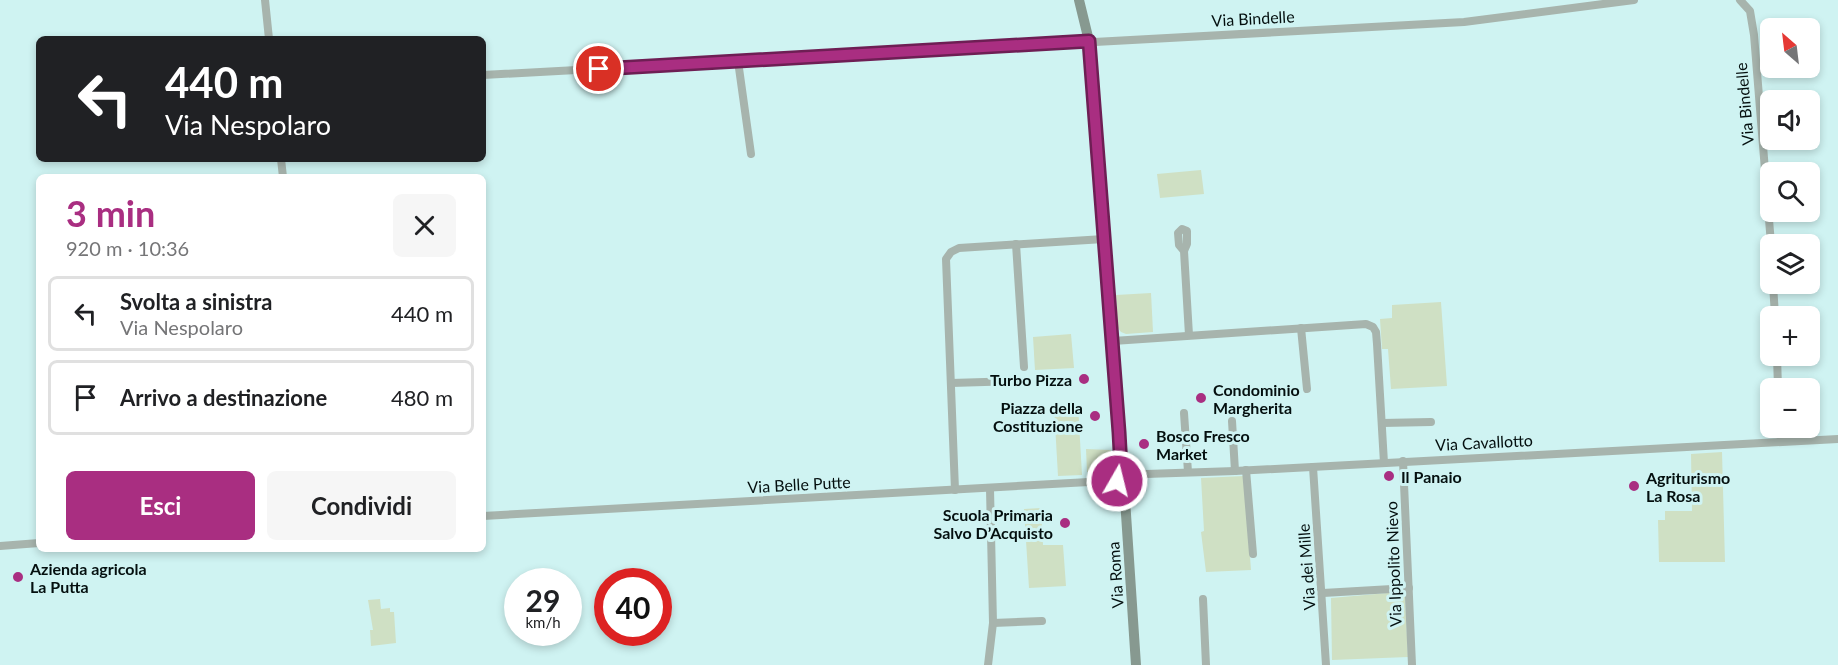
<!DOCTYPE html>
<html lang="it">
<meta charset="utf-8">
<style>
body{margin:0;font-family:Lato,sans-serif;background:#f6f6f6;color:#202124;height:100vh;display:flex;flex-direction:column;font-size:22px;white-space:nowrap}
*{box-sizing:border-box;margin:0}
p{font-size:20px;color:#757577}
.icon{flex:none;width:33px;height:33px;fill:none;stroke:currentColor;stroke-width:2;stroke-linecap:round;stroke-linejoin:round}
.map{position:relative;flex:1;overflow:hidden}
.panel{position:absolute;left:36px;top:174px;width:450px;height:378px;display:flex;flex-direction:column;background:#fff;border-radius:9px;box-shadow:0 3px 9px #0003}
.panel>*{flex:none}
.banner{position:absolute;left:36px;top:36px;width:450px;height:126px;border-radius:9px;box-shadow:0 3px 9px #0003;background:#202124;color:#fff;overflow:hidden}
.needle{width:39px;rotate:332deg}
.buttons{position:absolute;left:1760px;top:18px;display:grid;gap:12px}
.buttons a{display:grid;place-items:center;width:60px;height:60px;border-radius:9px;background:#fff;box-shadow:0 3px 9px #0003;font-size:30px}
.speed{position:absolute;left:504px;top:568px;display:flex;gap:12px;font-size:30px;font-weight:700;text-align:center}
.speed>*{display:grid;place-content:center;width:78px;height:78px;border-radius:50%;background:#fff;box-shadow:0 3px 9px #0003;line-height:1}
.speed small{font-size:15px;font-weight:400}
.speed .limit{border:9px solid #d22;background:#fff;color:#111}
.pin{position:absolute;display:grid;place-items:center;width:51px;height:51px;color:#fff;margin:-26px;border:3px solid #fff;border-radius:50%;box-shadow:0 2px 6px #0007}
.me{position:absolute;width:66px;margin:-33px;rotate:8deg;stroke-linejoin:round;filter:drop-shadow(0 0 4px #0008)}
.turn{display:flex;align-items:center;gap:21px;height:126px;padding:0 30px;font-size:27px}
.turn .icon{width:78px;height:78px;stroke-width:2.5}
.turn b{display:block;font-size:42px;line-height:51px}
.round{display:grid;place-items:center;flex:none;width:63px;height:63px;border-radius:9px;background:#f6f6f6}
.head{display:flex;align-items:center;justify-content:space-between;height:102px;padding:0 30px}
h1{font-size:36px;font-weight:700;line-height:45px;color:#a92e81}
.action{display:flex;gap:12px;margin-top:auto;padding:12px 30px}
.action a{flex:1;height:69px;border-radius:9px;background:#a92e81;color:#fff;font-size:24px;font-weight:700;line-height:69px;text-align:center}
.action a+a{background:#f6f6f6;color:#202124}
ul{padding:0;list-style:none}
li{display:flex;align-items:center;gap:18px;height:75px;margin:0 12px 9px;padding:0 18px;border:3px solid #e0e0e0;border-radius:9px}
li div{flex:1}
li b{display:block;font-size:22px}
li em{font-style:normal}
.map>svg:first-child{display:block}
.green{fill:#cfe0c4}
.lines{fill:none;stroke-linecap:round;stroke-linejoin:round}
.street{stroke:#a7b4ad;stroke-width:8}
.secondary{stroke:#879990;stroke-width:10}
.route-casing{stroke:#6e1e54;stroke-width:15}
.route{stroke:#a92e81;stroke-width:10}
.poi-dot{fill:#a92e81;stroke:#cff3f2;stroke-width:2}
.labels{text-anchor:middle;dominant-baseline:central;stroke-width:6;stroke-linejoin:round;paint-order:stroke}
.street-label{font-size:16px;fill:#040f0f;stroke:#cff3f2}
.poi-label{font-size:16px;font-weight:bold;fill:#040f0f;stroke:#cff3f2;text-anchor:start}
</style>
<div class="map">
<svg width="1838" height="665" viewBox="0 0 1838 665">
<rect width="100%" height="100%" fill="#cff3f2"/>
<g class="green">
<path d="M1201,170L1204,194L1160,198L1157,174Z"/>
<path d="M1151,293L1153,332L1126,334L1121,332L1118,328L1116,295Z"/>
<path d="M1441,302L1447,386L1391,389L1388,349H1382L1380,319L1392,318V305Z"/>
<path d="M1071,334L1074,368L1035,370L1033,337Z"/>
<path d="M1078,405L1082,475L1058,476L1054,406Z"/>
<path d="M1086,449L1111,450C1109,465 1103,471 1087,472Z"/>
<path d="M1722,452L1725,562H1659L1658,520H1665V511H1692L1691,454Z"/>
<path d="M1244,476L1251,570L1206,572L1201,532L1204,531L1201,478Z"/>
<path d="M1041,508L1043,545H1063L1066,586L1029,588L1024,509Z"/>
<path d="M1399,592L1405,596L1408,657L1332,660L1331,598Z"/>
<path d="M380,599L381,609L390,608V612H394L396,643L371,646L370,630H373L368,600Z"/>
</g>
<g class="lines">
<g class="street">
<path d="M265,0L269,39"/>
<path d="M1740,0L1750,11L1754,35L1771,244"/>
<path d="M738,61L751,154"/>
<path d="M483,75L1464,22L1634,0"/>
<path d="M281,159L283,177"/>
<path d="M1016,244L1024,367"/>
<path d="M1184,251L1179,245L1178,233L1182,229L1187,231V244L1184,251L1189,335"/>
<path d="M1773,284L1775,316"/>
<path d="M1301,328L1307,389"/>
<path d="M1113,341L1366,324L1373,327L1376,332L1377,344L1384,463"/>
<path d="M1777,356L1778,388"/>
<path d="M951,383L1021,381"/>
<path d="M1184,413L1188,472"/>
<path d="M1232,421L1235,471"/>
<path d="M1382,423L1431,422"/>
<path d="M1780,428L1781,442"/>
<path d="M1403,461L1412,665"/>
<path d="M1313,467L1326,665"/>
<path d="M1246,470L1253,554"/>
<path d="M1131,477L1146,474L1235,471L1838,439"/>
<path d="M955,490L946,259L951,252L959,248L1104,239"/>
<path d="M483,516L1107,481L1115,479"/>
<path d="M0,546L39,543"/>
<path d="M1323,593L1409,588"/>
<path d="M1203,599L1206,665"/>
<path d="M993,623L1042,621"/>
<path d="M988,665L993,623L990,489"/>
</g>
<g class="secondary">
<path d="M1079,0L1089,41L1113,341L1121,468"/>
<circle cx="1123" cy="476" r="8"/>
<path d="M1124,484L1136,665"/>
</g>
</g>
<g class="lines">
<defs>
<path id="route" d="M599,69L1089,41L1119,432L1121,468L1115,474L1117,481"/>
</defs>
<use href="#route" class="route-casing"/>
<use href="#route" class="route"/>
</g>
<g class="poi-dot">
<circle cx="1084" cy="379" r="6"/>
<circle cx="1201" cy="398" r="6"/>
<circle cx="1095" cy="416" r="6"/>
<circle cx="1144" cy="444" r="6"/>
<circle cx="1389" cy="476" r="6"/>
<circle cx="1634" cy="486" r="6"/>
<circle cx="1065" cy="523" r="6"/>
<circle cx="18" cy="577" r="6"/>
</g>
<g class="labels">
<g class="street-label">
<text transform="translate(1253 18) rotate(-3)">Via Bindelle</text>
<text transform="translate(1744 104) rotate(-95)">Via Bindelle</text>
<text transform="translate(1484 442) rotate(-3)">Via Cavallotto</text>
<text transform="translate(799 484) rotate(-3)">Via Belle Putte</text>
<text transform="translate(1393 564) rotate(-92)">Via Ippolito Nievo</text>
<text transform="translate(1306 567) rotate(-94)">Via dei Mille</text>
<text transform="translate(1115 575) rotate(-94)">Via Roma</text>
</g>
<g class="poi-label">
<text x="1072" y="379" text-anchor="end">Turbo Pizza</text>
<text x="1213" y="389">Condominio<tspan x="1213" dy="18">Margherita</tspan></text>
<text x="1083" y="407" text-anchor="end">Piazza della<tspan x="1083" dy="18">Costituzione</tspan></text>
<text x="1156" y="435">Bosco Fresco<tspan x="1156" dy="18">Market</tspan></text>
<text x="1401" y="476">Il Panaio</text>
<text x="1646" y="477">Agriturismo<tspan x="1646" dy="18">La Rosa</tspan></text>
<text x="1053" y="514" text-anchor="end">Scuola Primaria<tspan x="1053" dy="18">Salvo D’Acquisto</tspan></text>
<text x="30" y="568">Azienda agricola<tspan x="30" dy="18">La Putta</tspan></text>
</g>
</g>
</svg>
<div class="buttons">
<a><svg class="needle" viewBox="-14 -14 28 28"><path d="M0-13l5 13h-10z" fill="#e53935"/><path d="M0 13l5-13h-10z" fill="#757577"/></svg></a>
<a><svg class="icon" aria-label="sound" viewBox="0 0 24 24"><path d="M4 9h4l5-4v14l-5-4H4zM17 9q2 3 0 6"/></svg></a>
<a><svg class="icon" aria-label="search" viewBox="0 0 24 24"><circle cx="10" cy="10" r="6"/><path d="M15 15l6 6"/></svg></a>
<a><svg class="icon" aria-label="layers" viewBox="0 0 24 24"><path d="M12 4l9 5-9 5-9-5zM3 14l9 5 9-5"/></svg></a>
<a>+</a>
<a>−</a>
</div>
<div class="speed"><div>29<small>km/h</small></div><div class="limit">40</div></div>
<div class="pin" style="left:599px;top:69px;background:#d93025"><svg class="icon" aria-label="arrive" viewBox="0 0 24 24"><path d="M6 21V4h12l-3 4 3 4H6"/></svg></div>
<svg class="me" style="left:1117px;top:481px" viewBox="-20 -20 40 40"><circle r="17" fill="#a92e81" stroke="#fff" stroke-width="3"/><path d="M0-11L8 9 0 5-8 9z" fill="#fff"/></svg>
<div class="banner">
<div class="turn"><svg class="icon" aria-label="left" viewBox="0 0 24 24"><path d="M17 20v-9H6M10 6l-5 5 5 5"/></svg><div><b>440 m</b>Via Nespolaro</div></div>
</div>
<section class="panel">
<div class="head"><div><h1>3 min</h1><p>920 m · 10:36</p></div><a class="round"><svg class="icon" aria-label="close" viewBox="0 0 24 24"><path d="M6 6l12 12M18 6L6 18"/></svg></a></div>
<ul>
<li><svg class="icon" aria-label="left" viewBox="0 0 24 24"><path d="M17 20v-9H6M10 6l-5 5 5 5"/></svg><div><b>Svolta a sinistra</b><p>Via Nespolaro</p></div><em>440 m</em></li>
<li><svg class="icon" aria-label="arrive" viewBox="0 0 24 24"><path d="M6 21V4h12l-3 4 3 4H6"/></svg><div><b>Arrivo a destinazione</b></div><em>480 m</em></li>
</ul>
<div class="action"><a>Esci</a><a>Condividi</a></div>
</section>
</div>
